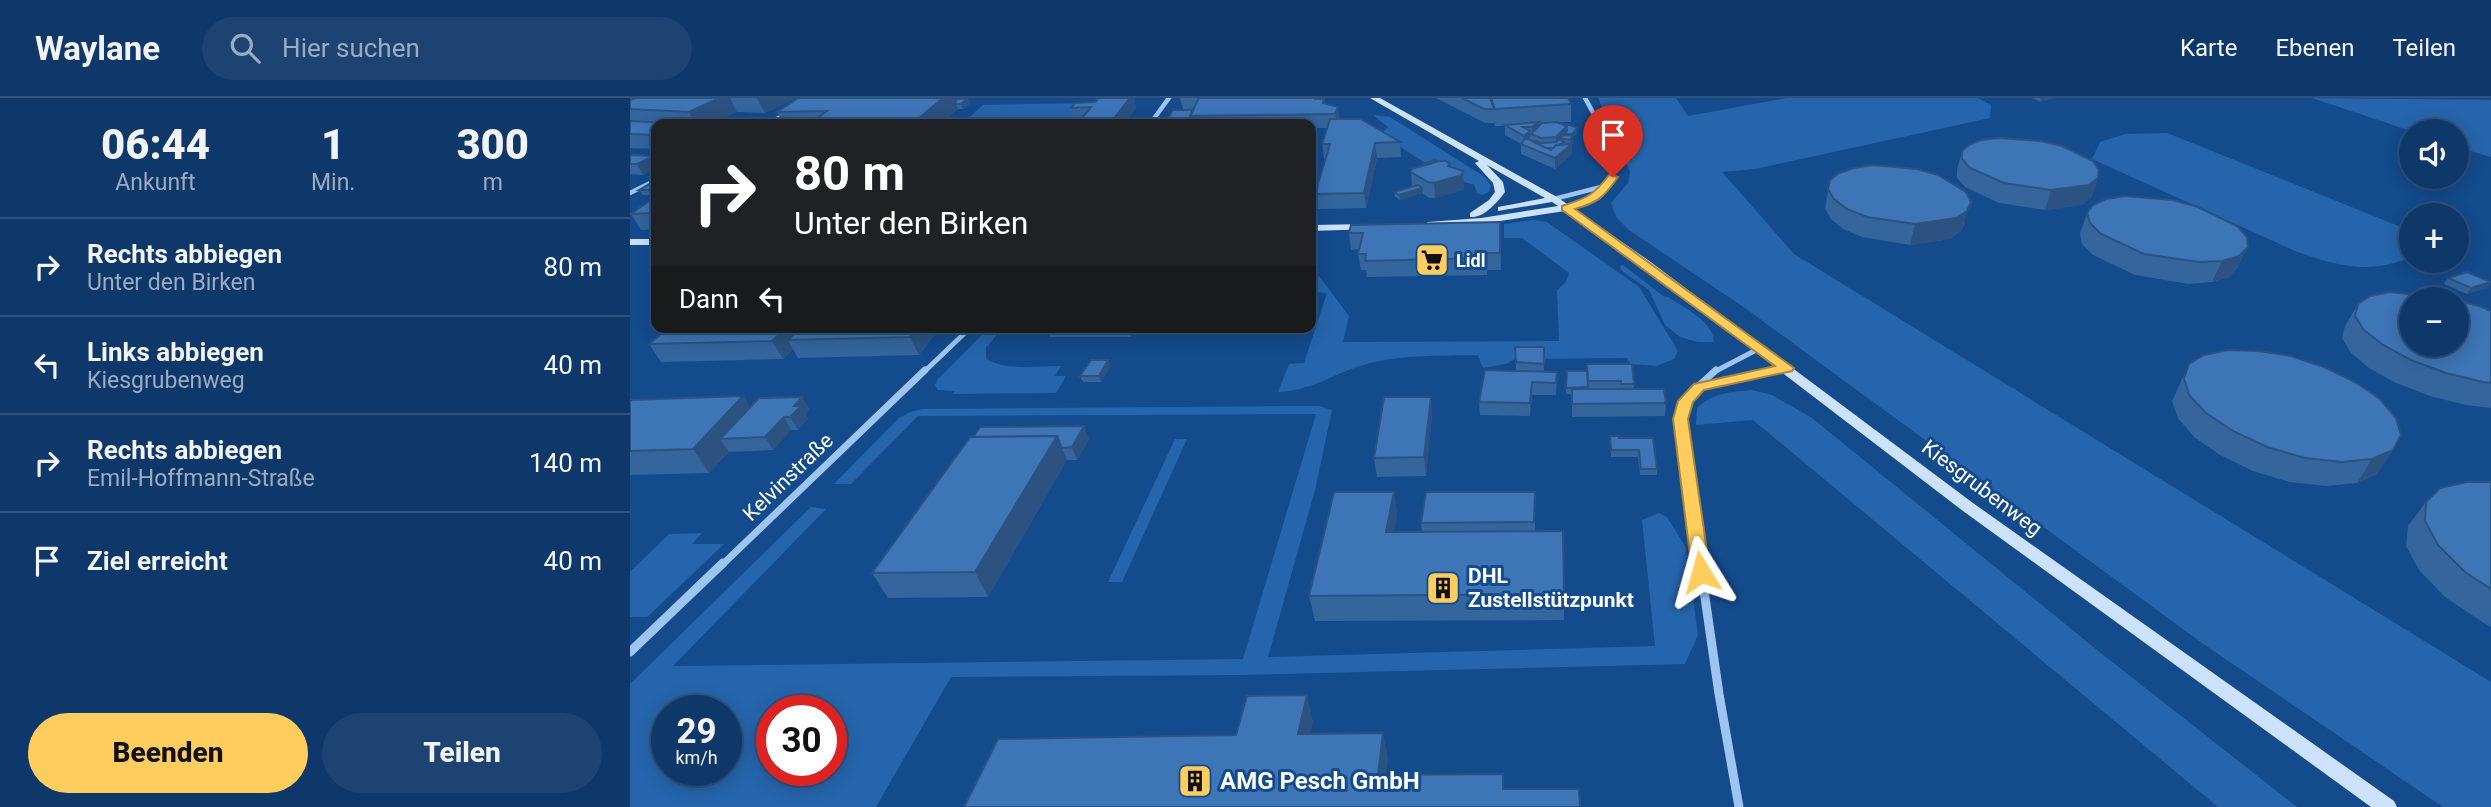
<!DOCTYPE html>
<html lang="de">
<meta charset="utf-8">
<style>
body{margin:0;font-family:Roboto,sans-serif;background:#1d4372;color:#f1f3f6;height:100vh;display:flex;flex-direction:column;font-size:26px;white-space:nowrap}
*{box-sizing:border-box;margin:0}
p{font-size:23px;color:#9bacc1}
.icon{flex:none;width:38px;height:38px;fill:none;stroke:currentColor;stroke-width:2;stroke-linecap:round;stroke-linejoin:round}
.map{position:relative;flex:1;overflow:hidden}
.sheet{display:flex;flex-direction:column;background:#0f386a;width:630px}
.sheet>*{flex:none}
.banner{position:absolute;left:21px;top:21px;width:665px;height:214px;border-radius:14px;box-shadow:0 4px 18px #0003,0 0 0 2px #2f527e;background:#202124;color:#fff;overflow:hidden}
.tools{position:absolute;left:1769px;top:21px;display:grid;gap:14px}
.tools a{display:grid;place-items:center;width:70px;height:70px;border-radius:50%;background:#0f386a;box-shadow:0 4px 18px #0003,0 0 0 2px #2f527e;font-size:35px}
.speed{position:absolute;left:21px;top:597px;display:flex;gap:14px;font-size:35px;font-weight:700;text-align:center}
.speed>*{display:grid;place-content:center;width:91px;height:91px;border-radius:50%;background:#0f386a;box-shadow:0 4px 18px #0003,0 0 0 2px #2f527e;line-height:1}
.speed small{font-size:18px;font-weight:400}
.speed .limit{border:10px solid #d22;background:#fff;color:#111}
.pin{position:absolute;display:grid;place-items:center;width:60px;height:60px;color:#fff;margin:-72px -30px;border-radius:50% 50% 50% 0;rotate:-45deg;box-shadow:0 0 7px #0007}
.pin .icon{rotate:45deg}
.me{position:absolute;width:77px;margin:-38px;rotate:352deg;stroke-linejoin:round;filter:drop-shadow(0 0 5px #0008)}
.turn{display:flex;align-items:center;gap:24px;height:147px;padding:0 28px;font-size:32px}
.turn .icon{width:91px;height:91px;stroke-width:2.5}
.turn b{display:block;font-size:49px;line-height:60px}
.then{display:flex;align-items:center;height:66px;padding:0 28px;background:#0003;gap:14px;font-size:26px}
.eta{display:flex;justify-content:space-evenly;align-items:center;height:119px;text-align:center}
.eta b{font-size:42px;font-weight:800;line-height:49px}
.primary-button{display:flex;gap:14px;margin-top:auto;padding:14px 28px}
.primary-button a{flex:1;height:80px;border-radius:42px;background:#ffcd5d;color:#111;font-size:28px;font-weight:800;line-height:80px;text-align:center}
.primary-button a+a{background:#1d4372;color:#f1f3f6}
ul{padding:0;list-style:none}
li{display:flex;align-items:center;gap:21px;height:98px;padding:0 28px;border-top:2px solid #2f527e}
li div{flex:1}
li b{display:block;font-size:26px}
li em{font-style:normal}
header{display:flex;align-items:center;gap:42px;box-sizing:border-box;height:98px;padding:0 35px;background:#0f386a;border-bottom:2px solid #2f527e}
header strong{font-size:33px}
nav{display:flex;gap:38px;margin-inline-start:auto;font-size:24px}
.search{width:490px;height:63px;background:#1d4372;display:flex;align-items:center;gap:18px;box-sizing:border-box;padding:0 24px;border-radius:38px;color:#9bacc1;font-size:26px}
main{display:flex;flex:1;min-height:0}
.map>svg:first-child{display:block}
.green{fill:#2665ac;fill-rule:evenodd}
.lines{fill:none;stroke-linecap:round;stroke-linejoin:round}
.street-far3{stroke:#9ec5f1;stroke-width:4.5}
.street-far2{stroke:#9ec5f1;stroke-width:5}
.street-far1{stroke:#9ec5f1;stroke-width:7}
.street{stroke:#9ec5f1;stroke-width:9}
.secondary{fill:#cce1fb;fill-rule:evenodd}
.wall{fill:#34659d}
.shaded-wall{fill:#2b5280}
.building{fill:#3d75b7;stroke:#2b5280;stroke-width:2}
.route{fill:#ffcd5d;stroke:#a6853c;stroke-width:2}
.labels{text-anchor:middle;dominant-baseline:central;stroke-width:6;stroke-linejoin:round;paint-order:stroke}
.far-poi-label{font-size:18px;font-weight:bold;fill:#fff;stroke:#144b8d;text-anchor:start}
.street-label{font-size:21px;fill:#fff;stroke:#144b8d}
.poi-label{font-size:21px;font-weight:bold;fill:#fff;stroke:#144b8d;text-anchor:start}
.near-poi-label{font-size:24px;font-weight:bold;fill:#fff;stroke:#144b8d;text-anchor:start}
</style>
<header>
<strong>Waylane</strong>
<div class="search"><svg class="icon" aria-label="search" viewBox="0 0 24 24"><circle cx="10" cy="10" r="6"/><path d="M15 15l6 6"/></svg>Hier suchen</div>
<nav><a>Karte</a><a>Ebenen</a><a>Teilen</a></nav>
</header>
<main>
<section class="sheet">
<div class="eta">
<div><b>06:44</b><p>Ankunft</p></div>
<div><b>1</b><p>Min.</p></div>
<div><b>300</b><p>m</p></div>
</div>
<ul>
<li><svg class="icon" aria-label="right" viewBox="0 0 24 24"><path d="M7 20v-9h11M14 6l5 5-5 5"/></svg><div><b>Rechts abbiegen</b><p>Unter den Birken</p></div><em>80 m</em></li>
<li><svg class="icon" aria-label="left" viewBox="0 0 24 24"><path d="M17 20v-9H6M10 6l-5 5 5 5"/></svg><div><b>Links abbiegen</b><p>Kiesgrubenweg</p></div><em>40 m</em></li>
<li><svg class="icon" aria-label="right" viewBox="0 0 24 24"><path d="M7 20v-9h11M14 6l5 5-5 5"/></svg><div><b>Rechts abbiegen</b><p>Emil-Hoffmann-Straße</p></div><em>140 m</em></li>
<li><svg class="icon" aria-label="arrive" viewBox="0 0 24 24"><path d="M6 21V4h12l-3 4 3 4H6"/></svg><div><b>Ziel erreicht</b></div><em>40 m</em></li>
</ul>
<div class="primary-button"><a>Beenden</a><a>Teilen</a></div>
</section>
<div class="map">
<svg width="1861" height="709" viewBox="0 0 1861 709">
<rect width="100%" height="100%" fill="#144b8d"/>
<g class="green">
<path d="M968,0H1046L1058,18L1157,0H1348L1361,7L1360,20L1125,71L1092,74L1164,156L1861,584V709H1813L1572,545L1115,210L999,132L986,119L981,105L998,85L1000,74Z"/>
<path d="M1682,0L1861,2V59L1827,49V33H1781Z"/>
<path d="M457,5L441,26H332L353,7Z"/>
<path d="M729,15L760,19L855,79L861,88L859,94L852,97L847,95L844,86C826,86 766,48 752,35L758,29L743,17Z"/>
<path d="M1537,35L1781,133V159C1738,177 1707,168 1665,153L1462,61L1470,44L1496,36Z"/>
<path d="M903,122L917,124L1009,189L1048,253L1044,261L1026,268L1000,266L997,260L885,261L876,266L853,270L848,257C809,258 768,256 730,268C701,277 680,293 648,294L659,266L674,265L697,195L685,194L681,179L689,178L719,218L713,244L929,243L927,192L936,184L939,175L892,140H874V126Z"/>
<path d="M993,167L1033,198L1038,199C1053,209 1084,224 1084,244H1068L1050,239L1035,227L1019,192L991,172L990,168Z"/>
<path d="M360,229H373L356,250V261C377,273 407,268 431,268L425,278H436L426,295L323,296L325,293L308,292L305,287L308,281Z"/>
<path d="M1122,292L1142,297L1182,320L1472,556L1667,709H1588L1123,322L1066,327L1067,310C1082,295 1101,294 1122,292Z"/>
<path d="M689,308L702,312L685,392L638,559L1025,548L1012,422L1029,415L1037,419L1056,450L1068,537L1055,566L609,577L321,579L246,709H0V586L181,409L196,411L43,568L613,561L686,316L288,318L221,386H204L269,320L280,314L293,311ZM37,612H96V672H37ZM142,612H201V672H142Z"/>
<path d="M545,341H557L492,484H478Z"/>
<path d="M72,435L62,446H94L17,519H0V474L39,436Z"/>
</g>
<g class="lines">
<g class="street-far3">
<path d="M136,26L157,16"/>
<path d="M520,26L539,0"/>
<path d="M0,95L26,82"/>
<path d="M924,101L979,87"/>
<path d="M936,110C948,106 961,103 971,95C998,73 968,23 955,0"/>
</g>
<g class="street-far2">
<path d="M294,274L341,229"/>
<path d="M1084,274L1130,250"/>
<path d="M1138,274L1157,270"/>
</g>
<g class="street-far1">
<path d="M1069,289L1146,272"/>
<path d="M92,467L295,272"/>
<path d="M1071,467L1050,321L1062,294L1086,272"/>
</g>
<g class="street">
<path d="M1070,465L1089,596L1109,709"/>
<path d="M0,554L93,465"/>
</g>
<g class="secondary">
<path d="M740,0H750L927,99L1018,162L1343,405L1764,703L1767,709H1741L1333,413L1010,166L935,113L851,126L794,129L793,127L798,124L851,120L928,108L922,104L868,113V109L915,100L857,67L873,84L875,94C867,105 854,120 840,119V115L859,102L865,94L863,85L845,65L849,63Z"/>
<path d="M739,126L744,129L743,131L681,133V127Z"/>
<rect x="0" y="141" width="26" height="6"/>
</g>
</g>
<g class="wall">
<path d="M0,0H165L135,15L107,14L80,26H26V51L0,50Z"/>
<path d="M168,0H324L325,4L338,0L340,5L333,11H328L310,26H153L147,14Z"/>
<path d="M469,0H504L506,10L494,26H453L452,23L445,24L441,10L465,4Z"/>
<path d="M550,0H692V1H694L695,6L708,9L709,21L770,44L771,59L747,60L736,110L687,111L685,96L696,61H694L692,46L697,30H681V26H536V23L563,12L564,11H553Z"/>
<path d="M806,0H938L941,6V24H928L947,35L943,39V43L941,46H942V56L925,71L891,56V46L875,37V28H865L864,25H855Z"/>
<path d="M1403,0H1424L1410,4Z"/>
<path d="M1332,53L1468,80L1461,100L1452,107L1415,112L1369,105L1335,89L1327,80V72Z"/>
<path d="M0,57L24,58L26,62V70L13,77L0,76Z"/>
<path d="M807,63L820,69L834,89L833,92L805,100H799L792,95L770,102L765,99L764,94L782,88L781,74L793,67V66Z"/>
<path d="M1200,82L1335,124L1331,133L1320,141L1280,147L1232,139L1213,131L1201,121L1195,111Z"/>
<path d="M26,83V96L24,97H13L9,92Z"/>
<path d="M26,98V131L11,132L1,116Z"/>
<path d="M1457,115L1618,149L1607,170L1599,179L1582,184L1559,186L1505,177L1463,157L1452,146L1450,136Z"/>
<path d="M870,124L871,172H857V177L737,179L736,172H731L728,156L729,151L721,152L719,135Z"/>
<path d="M1818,180L1861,184L1857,190L1837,196L1814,186Z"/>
<path d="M1728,206L1861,213V310L1836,307L1800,298L1766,285L1739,270L1721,255L1712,240L1715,228Z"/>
<path d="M311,229L289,257L168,260L163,251L153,261L31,264L19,246Z"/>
<path d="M416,229H507L501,239H420Z"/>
<path d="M885,249H914V273L927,274L926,297H902L900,318L850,317L849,304L886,273Z"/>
<path d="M478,262L481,268L471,284H453L450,278Z"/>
<path d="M1559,266L1725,284L1747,376L1727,385L1696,388L1660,384L1623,373L1590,357L1564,339L1548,320L1542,303Z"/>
<path d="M937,273L1004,286V291L1036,305L1035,318L942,319V296H936Z"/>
<path d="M113,298L120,310L180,311L175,316L178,321L168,332H161L143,352L99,354L79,375L0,377V302Z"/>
<path d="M802,317L796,378L747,379L744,360Z"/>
<path d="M980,338L989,340H1023L1027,371V377H1010L1008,359H981Z"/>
<path d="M340,339L459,341L447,362H437L358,499L258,500L242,475Z"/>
<path d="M1861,384V529L1854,525L1815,499L1789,472L1776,448L1778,428L1796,404Z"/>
<path d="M764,394L767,418L764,434H792L791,425L905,394V433L934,496V522L685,523L679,498Z"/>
</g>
<g class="shaded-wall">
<path d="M89,0H100L107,14L80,26H65L59,14Z"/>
<path d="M127,0H165L135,15Z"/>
<path d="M313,0H324L328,11L310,26H282Z"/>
<path d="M338,0L340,5L333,11L331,6Z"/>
<path d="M500,0H504L506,10L494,26H486L484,20Z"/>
<path d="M1411,0H1424L1410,4Z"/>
<path d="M708,9L709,23L707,30L705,16Z"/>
<path d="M909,24V33L902,36V29Z"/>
<path d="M937,28V36H934V41L930,40V46L926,49V39Z"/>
<path d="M947,30V35L943,39V43L940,47L942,36Z"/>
<path d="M900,33V42L894,48V38Z"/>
<path d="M745,45L747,60L736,110L734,95Z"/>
<path d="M942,46V56L925,71V60Z"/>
<path d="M24,58L26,62V70L13,77L7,66Z"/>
<path d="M820,66L821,80L833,73L834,89L833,92L805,100L804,85Z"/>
<path d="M1468,80L1461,100L1452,107L1415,112L1421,92Z"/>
<path d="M26,89V96L24,97L21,92Z"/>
<path d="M792,90L793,95L770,102L769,97Z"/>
<path d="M1341,104L1331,133L1320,141L1280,147L1285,126Z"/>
<path d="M1618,149L1607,170L1599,179L1582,184L1592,163Z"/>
<path d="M1861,184L1857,190L1837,196L1841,190Z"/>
<path d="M157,229H184L158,242L163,251L153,261L142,243Z"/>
<path d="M289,229H311L289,257L280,239Z"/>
<path d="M498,229H507L501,239Z"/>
<path d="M478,262L481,268L471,284L469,278Z"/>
<path d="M902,284V297L900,318V305Z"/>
<path d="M113,298L128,322L90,341L99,354L79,375L63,351Z"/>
<path d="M172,299L180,311L175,316L178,321L168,332L160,319L164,308Z"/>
<path d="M801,299L802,317L796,378L794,359Z"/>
<path d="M154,319L161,332L143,352L135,339Z"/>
<path d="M454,328L459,341L447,362L442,349Z"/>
<path d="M427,338L437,362L358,499L345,474Z"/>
<path d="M1763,352L1747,376L1727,385L1742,361Z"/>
<path d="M764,394L767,418L760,459L756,434Z"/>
<path d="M677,597L683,623L675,661L668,636Z"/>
<path d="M753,635L758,660L753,702L748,677Z"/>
</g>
<g class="building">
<path d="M6,0H89L59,14L0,11V2Z"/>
<path d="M168,0H313L282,26H179L197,13L147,14Z"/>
<path d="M338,0L331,6H326L325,4L328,1Z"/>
<path d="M469,0H500L484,20L451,21L461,9L441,10L445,5L465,4Z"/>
<path d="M569,0H685V1H694L693,5L708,9L705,16L560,18Z"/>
<path d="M832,0H860L864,11H854Z"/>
<path d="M861,0H938L941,6L865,11Z"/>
<path d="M543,12H563L560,18L561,23H536Z"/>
<path d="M700,21H731L770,44L745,45L734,95L685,96L700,46H692Z"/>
<path d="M0,23L57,26H26V37L0,36Z"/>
<path d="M909,24L902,29H893L900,33L894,38L875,27Z"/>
<path d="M927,24L937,28L926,39L911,40L901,36L912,25Z"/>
<path d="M932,26H937L947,30L942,36H934L937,33V28Z"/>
<path d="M933,37L943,38L940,42L930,40Z"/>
<path d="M896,40L921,52L926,47L942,46L925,60L891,46Z"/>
<path d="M1369,40L1411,43L1432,48L1463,63L1469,72L1468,80L1459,87L1421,92L1374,85L1340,70L1332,61V53L1339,47L1351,42Z"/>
<path d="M929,41L934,44L931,46L926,47L923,50H916L904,44L906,43L911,45L926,44Z"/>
<path d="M0,57L24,58L7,66H0Z"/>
<path d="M805,62L807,63L795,67L793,66Z"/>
<path d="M809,63H816L820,66L818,68L833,73L832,77L804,85L798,84L781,74L782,71Z"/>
<path d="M1243,67L1287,71L1308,77L1336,94L1341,104L1337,113L1326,120L1285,126L1237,119L1217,111L1204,101L1198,91L1200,82L1209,75L1224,70Z"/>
<path d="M25,83H26V89L21,92H9Z"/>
<path d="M788,87L792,90L769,97L764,94Z"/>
<path d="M26,98V115L1,116Z"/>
<path d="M1495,98L1543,102L1568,109L1607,128L1617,139L1618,149L1609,158L1592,163L1569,164L1514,156L1471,136L1460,125L1457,115L1463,107L1476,101Z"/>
<path d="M870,124V155H856V160L735,163L736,156H728L733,135H719L721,127Z"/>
<path d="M1837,174L1861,184L1841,190L1818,180Z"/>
<path d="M1760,194L1819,200L1825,201H1782V247H1827V202L1852,209L1861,213V285L1853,284L1816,275L1781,262L1753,247L1734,232L1725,218L1728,206L1740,198Z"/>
<path d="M40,229H157L142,243L19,246Z"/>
<path d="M171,229H289L280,239L158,242Z"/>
<path d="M885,249H914V266L886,264Z"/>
<path d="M1598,252L1628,253L1661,258L1694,269L1725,284L1750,301L1766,320L1771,337L1763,352L1742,361L1712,364L1675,360L1637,349L1603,333L1576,315L1559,297L1554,280L1559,266L1574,257Z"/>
<path d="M461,262H478L469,278H450Z"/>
<path d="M957,266H1002L1004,286H991V283H958Z"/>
<path d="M855,272L927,274L926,285L902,284L900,305L849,304Z"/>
<path d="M937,273H957L958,289L936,290Z"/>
<path d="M942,291H1034L1036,305L942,306Z"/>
<path d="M113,298L63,351L0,353V302Z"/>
<path d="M172,299L164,308H171L160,319H154L135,339L90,341L129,300Z"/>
<path d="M754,299H801L794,359L744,360Z"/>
<path d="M454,328L442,349L432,350L427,338L343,339L350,329Z"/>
<path d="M427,338L345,474L242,475L340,339Z"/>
<path d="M980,338H989V340H1023L1027,371H1011L1009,352H981Z"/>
<path d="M1837,384H1861V491L1835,474L1808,447L1795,423L1796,404L1810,390Z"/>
<path d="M704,394H764L756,434L933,433L934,496L679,498Z"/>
<path d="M796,394H905L904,424L791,425Z"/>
<path d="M677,597L668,636L753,635L748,677L873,676V691H949L950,709H334L368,641L606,637L617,598Z"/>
</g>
<path class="route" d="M979,77L988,79C974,99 969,104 945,111L1164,270L1162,273L1074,292L1063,304L1058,321L1080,474L1077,479H1064L1062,474L1043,321L1048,303L1064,286L1145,268L932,112V108C957,100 964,97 979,77Z"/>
<defs>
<symbol id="supermarket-square" viewBox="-11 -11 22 22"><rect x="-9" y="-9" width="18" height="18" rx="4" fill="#ffcd5d" stroke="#144b8d"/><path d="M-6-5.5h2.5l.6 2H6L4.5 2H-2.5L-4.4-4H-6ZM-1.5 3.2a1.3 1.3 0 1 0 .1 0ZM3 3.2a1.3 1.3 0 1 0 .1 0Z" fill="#111"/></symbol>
<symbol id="building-square" viewBox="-11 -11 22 22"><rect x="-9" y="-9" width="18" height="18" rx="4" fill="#ffcd5d" stroke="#144b8d"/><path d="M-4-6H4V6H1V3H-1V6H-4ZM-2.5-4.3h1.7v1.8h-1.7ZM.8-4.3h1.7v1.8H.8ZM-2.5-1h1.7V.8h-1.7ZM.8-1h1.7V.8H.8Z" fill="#111"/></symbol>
</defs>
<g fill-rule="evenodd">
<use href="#supermarket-square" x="783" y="143" width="38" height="38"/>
<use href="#building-square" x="794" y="471" width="38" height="38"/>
<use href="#building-square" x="546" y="664" width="38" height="38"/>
</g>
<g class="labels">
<g class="far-poi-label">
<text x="826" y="162">Lidl</text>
</g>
<g class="street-label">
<text transform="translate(158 379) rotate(-44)">Kelvinstraße</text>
<text transform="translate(1352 390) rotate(37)">Kiesgrubenweg</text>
</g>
<g class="poi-label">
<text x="838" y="478">DHL<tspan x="838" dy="24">Zustellstützpunkt</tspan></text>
</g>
<g class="near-poi-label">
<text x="590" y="683">AMG Pesch GmbH</text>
</g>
</g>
</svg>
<div class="tools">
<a><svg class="icon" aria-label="sound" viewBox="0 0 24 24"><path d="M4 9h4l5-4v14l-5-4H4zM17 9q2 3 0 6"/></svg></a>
<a>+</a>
<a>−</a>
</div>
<div class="speed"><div>29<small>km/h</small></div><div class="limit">30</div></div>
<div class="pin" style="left:983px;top:79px;background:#d93025"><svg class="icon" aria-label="arrive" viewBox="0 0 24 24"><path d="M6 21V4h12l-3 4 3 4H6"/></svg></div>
<svg class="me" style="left:1071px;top:474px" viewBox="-20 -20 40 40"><path d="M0-17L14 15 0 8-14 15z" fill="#ffcd5d" stroke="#fff" stroke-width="4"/></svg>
<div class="banner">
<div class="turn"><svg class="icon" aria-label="right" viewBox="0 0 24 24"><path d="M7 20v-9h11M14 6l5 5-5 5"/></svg><div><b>80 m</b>Unter den Birken</div></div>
<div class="then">Dann<svg class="icon" aria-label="left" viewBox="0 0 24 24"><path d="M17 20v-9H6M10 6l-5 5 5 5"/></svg></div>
</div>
</div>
</main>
